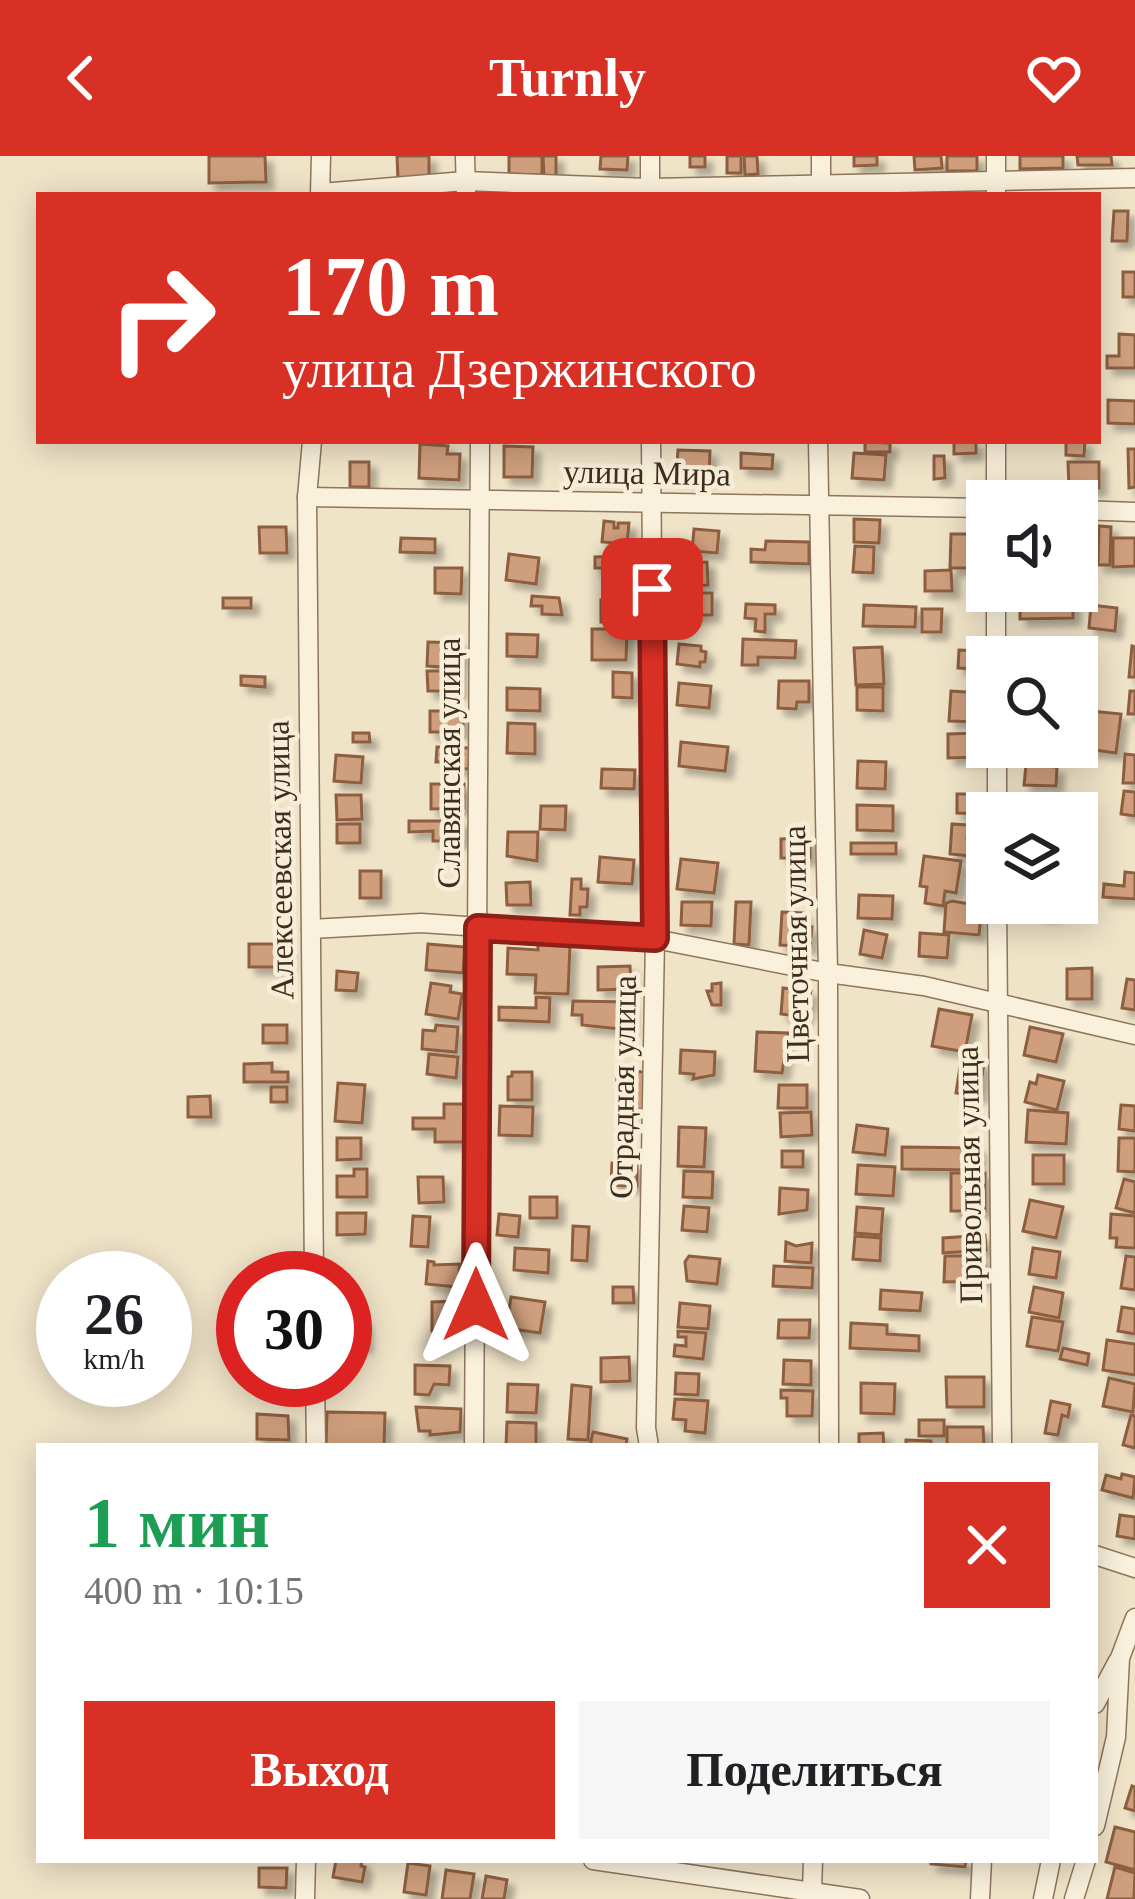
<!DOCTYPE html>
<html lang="ru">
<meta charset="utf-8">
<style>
body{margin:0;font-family:"Times New Roman",serif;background:#f6f6f6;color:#202124;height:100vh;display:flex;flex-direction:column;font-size:45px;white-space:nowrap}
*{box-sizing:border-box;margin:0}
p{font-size:39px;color:#757577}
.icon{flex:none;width:66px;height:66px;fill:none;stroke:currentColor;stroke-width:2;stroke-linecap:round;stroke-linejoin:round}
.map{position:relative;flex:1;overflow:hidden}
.sheet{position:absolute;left:36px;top:1287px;width:1062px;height:420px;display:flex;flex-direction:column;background:#fff;border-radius:0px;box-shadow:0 6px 30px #0003}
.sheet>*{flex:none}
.guide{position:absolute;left:36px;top:36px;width:1065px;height:252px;border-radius:0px;box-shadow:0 6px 30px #0003;background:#d93025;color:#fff;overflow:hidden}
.buttons{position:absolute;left:966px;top:324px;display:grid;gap:24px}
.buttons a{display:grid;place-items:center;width:132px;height:132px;border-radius:0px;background:#fff;box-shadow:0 6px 30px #0003;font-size:60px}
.speed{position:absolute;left:36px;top:1095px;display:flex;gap:24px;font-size:60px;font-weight:700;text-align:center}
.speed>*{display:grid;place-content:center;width:156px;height:156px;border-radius:50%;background:#fff;box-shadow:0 6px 30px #0003;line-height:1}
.speed small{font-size:30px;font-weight:400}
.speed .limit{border:18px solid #d22;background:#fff;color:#111}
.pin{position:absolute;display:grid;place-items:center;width:102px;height:102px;color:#fff;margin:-51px;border-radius:24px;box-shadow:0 6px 18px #0006}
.me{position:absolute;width:132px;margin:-66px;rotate:0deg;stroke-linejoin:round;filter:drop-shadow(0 0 9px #0008)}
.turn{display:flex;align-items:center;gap:42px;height:252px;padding:0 48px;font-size:54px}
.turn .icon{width:156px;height:156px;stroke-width:2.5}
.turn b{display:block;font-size:84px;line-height:102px}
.round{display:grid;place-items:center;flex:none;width:126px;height:126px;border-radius:0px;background:#f6f6f6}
.head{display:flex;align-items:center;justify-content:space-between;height:204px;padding:0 48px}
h1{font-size:72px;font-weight:700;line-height:90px;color:#1e9e55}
.primary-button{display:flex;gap:24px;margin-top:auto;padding:24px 48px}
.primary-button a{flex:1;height:138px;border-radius:0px;background:#d93025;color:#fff;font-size:48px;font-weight:700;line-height:138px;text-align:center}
.primary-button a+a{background:#f6f6f6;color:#202124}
header{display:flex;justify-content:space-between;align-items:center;height:156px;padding:0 48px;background:#d93025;color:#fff;font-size:54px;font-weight:700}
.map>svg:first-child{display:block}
.building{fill:#cf9f7d;stroke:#8d5f41;stroke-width:3;filter:url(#shadow)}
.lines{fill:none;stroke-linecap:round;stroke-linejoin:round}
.minor-casing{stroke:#8d765c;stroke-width:21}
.minor{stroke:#faf1dc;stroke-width:18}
.route-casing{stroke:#8d1f18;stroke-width:30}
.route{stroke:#d93025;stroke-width:21}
.labels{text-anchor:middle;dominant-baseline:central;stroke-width:9;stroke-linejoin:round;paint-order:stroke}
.street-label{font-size:33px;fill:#3d2e20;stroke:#f7eed8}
</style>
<header><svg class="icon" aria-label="back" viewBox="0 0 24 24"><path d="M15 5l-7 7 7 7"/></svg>Turnly<svg class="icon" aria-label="heart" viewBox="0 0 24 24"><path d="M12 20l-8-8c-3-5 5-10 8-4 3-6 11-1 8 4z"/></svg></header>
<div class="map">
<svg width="1135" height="1743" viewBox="0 0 1135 1743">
<defs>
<filter id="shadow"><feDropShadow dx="7" dy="7" stdDeviation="3" flood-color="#0004"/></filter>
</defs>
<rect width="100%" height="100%" fill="#f0e4c8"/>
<g class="building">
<path d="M209,0H265L266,26L209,27Z"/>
<path d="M397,0H429V23L398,24Z"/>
<path d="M509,0H542V19L509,18Z"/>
<path d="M543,0H556V20H544Z"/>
<path d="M601,0H628L627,14L600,13Z"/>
<rect x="690" y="0" width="15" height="11"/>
<rect x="727" y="0" width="14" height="17"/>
<path d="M744,0H757L758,18L745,19Z"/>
<path d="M854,0H877V9L854,10Z"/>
<path d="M914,0H941L942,12L915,14Z"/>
<rect x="947" y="0" width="30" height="15"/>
<path d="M1020,0H1063V12L1020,13Z"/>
<path d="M1077,0H1111L1112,9H1078Z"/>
<path d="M1114,55H1128L1127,85H1112Z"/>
<rect x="1123" y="116" width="12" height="25"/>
<path d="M1119,178L1135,179V212H1107V200H1119Z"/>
<path d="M1108,244L1135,245V268L1108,267Z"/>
<path d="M954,285H976V297L954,298Z"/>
<path d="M1066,285H1085L1084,300L1066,299Z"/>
<path d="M865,286L890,287V296H865Z"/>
<path d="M420,288L448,290L447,298H460L459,324L419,322Z"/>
<path d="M504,290L533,291L532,321H504Z"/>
<path d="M1128,293H1135V331L1129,332Z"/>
<path d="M678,294L710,295L709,322L676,321Z"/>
<path d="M741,297L773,299L772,313L741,312Z"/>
<path d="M854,297L886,299L884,324L852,322Z"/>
<path d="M934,300H944L945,322L934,323Z"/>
<rect x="350" y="306" width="19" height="25"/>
<path d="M1068,306H1099V332H1069Z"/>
<path d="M854,363L880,364L879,387L854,386Z"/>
<path d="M604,365L614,366V372H618V367H629L627,388L602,386Z"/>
<path d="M1099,370L1111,371L1110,409H1098Z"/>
<path d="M259,371H286L287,397H260Z"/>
<path d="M694,373L719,375L717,397L692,395Z"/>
<path d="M951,378H973L972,412H950Z"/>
<path d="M401,382L435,383V397L400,396Z"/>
<path d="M1113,382H1135V410L1113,411Z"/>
<path d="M766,385L809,386V408L751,406V393L765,394Z"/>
<path d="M855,390L874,391L873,417L853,416Z"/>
<path d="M509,398L539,402L536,428L506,424Z"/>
<path d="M622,400L629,402L630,428L603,429V412H595V401Z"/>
<path d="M707,406L708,429L681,430L680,407Z"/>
<path d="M435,412H462L461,438L435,437Z"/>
<path d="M951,414L952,435H925V415Z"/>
<rect x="681" y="437" width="31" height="22"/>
<path d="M532,440L559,442L562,459L542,458V450H531Z"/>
<path d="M1073,441V462L1020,463V442Z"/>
<rect x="223" y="442" width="28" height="10"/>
<rect x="601" y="444" width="29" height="22"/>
<path d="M746,448L775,449V458H765V476L755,475L756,463L745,462Z"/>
<path d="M864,449L916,451L915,471L863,470Z"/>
<path d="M1091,449L1117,452L1115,475L1089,472Z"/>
<path d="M922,453H942L941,476H922Z"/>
<path d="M592,473H627L626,504H592Z"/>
<path d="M507,478L538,479L537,501L507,500Z"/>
<path d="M743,483L796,485L795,502L758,501V509H742Z"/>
<path d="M428,486L461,487L460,512L427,510Z"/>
<path d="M1028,486L1059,487L1058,501H1027Z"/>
<path d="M679,488L701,490V495L706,496L705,506H700V511L677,508Z"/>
<path d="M1132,490L1135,491V521H1129Z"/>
<path d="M882,491L884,528L856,529L854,492Z"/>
<path d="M959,494L979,495L978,513L958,512Z"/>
<path d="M427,515H459V535H428Z"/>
<path d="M613,516L632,517V542L613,541Z"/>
<path d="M241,520L265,521V531L241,529Z"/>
<path d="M779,525H809V546H797L796,553L778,552Z"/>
<path d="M679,527L711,530L709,552L677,549Z"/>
<path d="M857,531H883V555L857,554Z"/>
<path d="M507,532L540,533V555L507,554Z"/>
<path d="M951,535L980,537L979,566L949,565Z"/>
<path d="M1130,535H1135V558H1128Z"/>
<rect x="430" y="555" width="33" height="21"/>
<path d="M1091,555L1121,558L1116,597L1087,593Z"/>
<path d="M508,567L535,568V598L507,597Z"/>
<path d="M353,577H369L370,586H353Z"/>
<path d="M980,577V601L948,602V578Z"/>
<path d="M681,586L728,591L725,615L679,610Z"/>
<path d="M437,591L470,592L469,613L451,612L452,606H436Z"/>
<path d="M1125,598L1135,599V627H1123Z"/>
<path d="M336,599L363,601L361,627L334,625Z"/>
<path d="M858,605L886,606L885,633L857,632Z"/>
<path d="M1026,609L1057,611L1056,630L1024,629Z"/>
<path d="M602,613L635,614L634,633L601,632Z"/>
<path d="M431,628H464V652L431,653Z"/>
<path d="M1124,635L1135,636V660L1121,658Z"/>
<path d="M957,638H983L982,658L957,657Z"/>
<path d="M336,639H361L362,663L337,664Z"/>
<path d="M857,649L893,650V675L857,674Z"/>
<path d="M541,650H566L565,674L540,673Z"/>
<path d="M409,665H462V685H433V675L409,676Z"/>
<rect x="337" y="668" width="23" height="19"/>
<path d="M952,668L968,669L967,682L982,683L981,701L950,698Z"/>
<path d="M508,676H538L537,705L507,700Z"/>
<path d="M810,682V702H781V683Z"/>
<rect x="851" y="687" width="45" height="11"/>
<path d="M924,700L961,705L956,737L945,735L943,750L925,747L927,731L920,730Z"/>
<path d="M600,701L634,704L632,728L598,726Z"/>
<path d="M681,703L718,707L714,737L677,733Z"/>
<rect x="360" y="715" width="21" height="27"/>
<path d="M1125,716L1135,717V743L1103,741L1104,728L1124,730Z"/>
<path d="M572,723H581V733H588L587,751H580V759H570Z"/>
<path d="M530,726L531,749H507L506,727Z"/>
<path d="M859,739L893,740L892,763L858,762Z"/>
<path d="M952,745L982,750L979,779L944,776L946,747Z"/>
<path d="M682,746H712L711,770L681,769Z"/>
<path d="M736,746H751L749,789L734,788Z"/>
<path d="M1027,747H1054V758H1038V750Z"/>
<path d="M782,756L804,757L803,771H812L810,791L780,789Z"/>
<path d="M864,774L887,779L882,802L860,798Z"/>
<path d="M920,777L949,779L947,802L919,800Z"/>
<path d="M538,786L570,788L568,838L535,837L536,819L507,818L508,792L538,794Z"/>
<rect x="249" y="788" width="38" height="23"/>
<path d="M428,788L465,791L463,817L426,814Z"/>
<path d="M630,810L631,833L598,834V811Z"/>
<path d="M1092,812V843H1067V813Z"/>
<path d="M337,815L358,817L356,835L336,834Z"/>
<path d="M1127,823L1135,824V854L1122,852Z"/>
<path d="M431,827L451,830L450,836L462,838L458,863L426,858Z"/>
<path d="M721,827V849H712L707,835H712V828Z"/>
<path d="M783,832L811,835L805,861L781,858Z"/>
<path d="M536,841L550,842L549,866L499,864V851L536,852Z"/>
<path d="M573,845L630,846V874L582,869V859H572Z"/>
<path d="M939,853L972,859L965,896L932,890Z"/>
<rect x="263" y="869" width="24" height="18"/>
<path d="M436,869L458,871L456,896L422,893L423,874L435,875Z"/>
<path d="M1030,871L1063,878L1056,906L1024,899Z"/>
<path d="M757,876L788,877L782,917L755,915Z"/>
<path d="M681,894L715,896L714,919L693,923L694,918L680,917Z"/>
<path d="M429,898L458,901L456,922L427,918Z"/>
<path d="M961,904L984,907L979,940L956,937Z"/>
<path d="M272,907V916H288V926H244V908Z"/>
<path d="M617,915L646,916L645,954L616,953Z"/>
<path d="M512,916H532V944H508V921L512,920Z"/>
<path d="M1038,919L1064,925L1057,954L1025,946L1030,926L1036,928Z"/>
<path d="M338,927L365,929L362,967L335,965Z"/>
<path d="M779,929H807V952H778Z"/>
<rect x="271" y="931" width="16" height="15"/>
<path d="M210,940L211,961H188V941Z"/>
<path d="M444,948H468V986H435V973H413V962H444Z"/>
<path d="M1121,949L1135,950V975L1119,973Z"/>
<path d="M500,950L533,951L532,980L499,979Z"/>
<path d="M1028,954L1068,957L1066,988L1026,986Z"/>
<path d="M811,956L812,979L781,981L780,957Z"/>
<path d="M857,969L888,973L885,999L853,996Z"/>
<path d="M679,971L706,972L704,1011L678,1010Z"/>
<path d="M337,982H361V1003L337,1004Z"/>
<path d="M1119,982H1135V1016L1118,1015Z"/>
<path d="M902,991L979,992L978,1014L902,1013Z"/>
<rect x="782" y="995" width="21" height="16"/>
<rect x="1033" y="999" width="31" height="29"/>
<path d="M612,1007L637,1008V1030L611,1029Z"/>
<path d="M858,1009L895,1011L893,1040L856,1038Z"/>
<path d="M354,1013H367V1041H337V1020H354Z"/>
<path d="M684,1015L713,1016L712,1042L683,1041Z"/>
<rect x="951" y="1017" width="34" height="38"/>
<path d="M418,1021H443L444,1046L419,1047Z"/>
<path d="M1124,1023L1135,1026V1057L1116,1052Z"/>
<path d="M780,1032L808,1034L807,1054L779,1058Z"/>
<rect x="530" y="1041" width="27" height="21"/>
<path d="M1030,1044L1063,1051L1056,1082L1023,1075Z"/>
<path d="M684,1050L709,1052L707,1076L682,1074Z"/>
<path d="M857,1051L883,1053L881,1079L855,1077Z"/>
<path d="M337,1057H366L365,1078L337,1079Z"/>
<path d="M499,1058L520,1060L518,1081L497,1079Z"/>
<path d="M1111,1058L1135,1060V1092L1116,1091L1117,1082H1110Z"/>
<path d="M413,1060L430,1061L428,1091L411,1090Z"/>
<path d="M573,1070L589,1071L587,1105L572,1104Z"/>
<path d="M985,1079L986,1094L943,1097V1082Z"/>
<path d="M855,1080L881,1082L880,1105L853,1103Z"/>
<path d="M786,1086L796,1090L812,1087L811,1107L785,1105Z"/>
<path d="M515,1092L549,1094L548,1117L514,1114Z"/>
<path d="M1033,1092L1060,1096L1056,1122L1029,1118Z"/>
<path d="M689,1100L720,1103L717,1128L687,1125L685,1106Z"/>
<path d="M945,1100H982L983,1125L944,1126Z"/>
<path d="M1126,1100L1135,1101V1134L1121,1132Z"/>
<path d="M428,1105L434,1106V1109L460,1108L458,1131L426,1128Z"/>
<path d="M774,1110L813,1112L812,1132L773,1130Z"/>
<path d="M613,1131H633L634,1147H613Z"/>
<path d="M1034,1131L1063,1137L1059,1162L1029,1156Z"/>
<path d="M881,1134L922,1137L920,1155L880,1153Z"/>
<path d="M511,1141L545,1146L540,1177L506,1172Z"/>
<path d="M460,1145L461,1174L432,1175V1146Z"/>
<path d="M680,1147L710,1150L708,1173L678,1171Z"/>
<path d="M1122,1151L1135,1153V1178L1118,1175Z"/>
<path d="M1032,1161L1063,1166L1058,1195L1027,1190Z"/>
<path d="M345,1164H364L365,1189H345Z"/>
<path d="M779,1164H810L809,1182H778Z"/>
<path d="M851,1167L887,1169V1178L919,1180V1195L850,1192Z"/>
<path d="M678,1175L706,1177L703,1203L674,1200L675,1189L686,1190V1181H678Z"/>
<path d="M1107,1184L1135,1188V1219L1103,1214Z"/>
<path d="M1063,1192L1089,1198L1087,1209L1060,1203Z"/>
<path d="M629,1201L630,1225L601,1226V1202Z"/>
<path d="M784,1204L811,1205V1229L783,1228Z"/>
<path d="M415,1209L450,1210L449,1229L434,1228L429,1239L415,1238Z"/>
<path d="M676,1217L699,1218L698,1239L675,1238Z"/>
<path d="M946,1221H984V1251H947Z"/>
<path d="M1109,1222L1135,1228L1133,1256L1103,1250Z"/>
<path d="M861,1227L895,1228L894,1258L861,1257Z"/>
<path d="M508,1228L538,1229L536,1257L507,1256Z"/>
<path d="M572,1229L591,1231L588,1284L568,1283Z"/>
<path d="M781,1234L813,1235L812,1260H787V1242H781Z"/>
<path d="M675,1243L708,1245L705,1277L685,1275L686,1264L673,1263Z"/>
<path d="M1051,1245L1070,1249L1068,1261L1062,1259L1058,1279L1045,1277Z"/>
<path d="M416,1251L461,1253L460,1276L430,1279V1275H419Z"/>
<path d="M327,1256L385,1257L384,1290L326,1289Z"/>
<path d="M257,1258L288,1260L289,1284L257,1283Z"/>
<path d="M1131,1259L1135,1260V1292L1123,1289Z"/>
<rect x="919" y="1264" width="25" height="16"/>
<path d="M507,1266L536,1267V1290H506Z"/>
<path d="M947,1271H983L984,1290H947Z"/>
<path d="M593,1276L627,1283L626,1290H590Z"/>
<path d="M883,1277L884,1290H859V1278Z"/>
<path d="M906,1284L931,1285V1290H906Z"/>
<path d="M1122,1318L1135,1321L1133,1342L1102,1334L1106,1319L1121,1323Z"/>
<path d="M1120,1359L1135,1361V1383L1117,1380Z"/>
<path d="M1132,1630L1135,1631V1655L1125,1652Z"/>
<path d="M1115,1671L1135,1676V1714L1106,1706Z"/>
<path d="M336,1704H362L361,1710L365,1711L362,1726L333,1721Z"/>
<path d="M931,1704H966L965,1711L931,1708Z"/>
<path d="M408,1707L430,1710L426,1739L404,1736Z"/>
<path d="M1115,1711L1135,1717L1134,1743H1107Z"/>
<path d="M259,1712H287L286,1732L259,1731Z"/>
<path d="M446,1714L474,1718L470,1743H442Z"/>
<path d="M486,1720L507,1724L504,1743H482Z"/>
</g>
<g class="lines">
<defs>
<g id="minor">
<path d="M465,0L466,39"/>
<path d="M996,0V39"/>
<path d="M321,37L465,25L649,32L1135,22"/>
<path d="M821,37V0"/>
<path d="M320,39L321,0"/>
<path d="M650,39V0"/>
<path d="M312,285L307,341L314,1122"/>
<path d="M818,285L828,817L829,1290"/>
<path d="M307,341L987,352"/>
<path d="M996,345V285"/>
<path d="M1077,354L1135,356"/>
<path d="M996,435V501"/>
<path d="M997,591V657"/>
<path d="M997,747L1002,1290"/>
<path d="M311,773L421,767L655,783L828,817L924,830L1135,879"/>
<path d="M315,1224L316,1290"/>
<path d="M474,1290L480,285"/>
<path d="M649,1290L646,1272L655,783L651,285"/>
<path d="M1095,1399L1135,1412"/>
<path d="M1095,1548L1118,1505"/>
<path d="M1095,1670L1116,1581L1120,1502L1135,1462"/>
<path d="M593,1704L860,1743"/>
<path d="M812,1735L813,1704"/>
<path d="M305,1743L306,1704"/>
<path d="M980,1743L982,1704"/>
<path d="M1043,1743L1051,1704"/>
<path d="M1074,1743L1086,1704"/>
</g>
</defs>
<use href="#minor" class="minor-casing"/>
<use href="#minor" class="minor"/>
</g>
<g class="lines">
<defs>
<path id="route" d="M476,1149L478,772L655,782L652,433"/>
</defs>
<use href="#route" class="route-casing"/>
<use href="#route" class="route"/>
</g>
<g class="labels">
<g class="street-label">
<text transform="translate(647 317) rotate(1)">улица Мира</text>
<text transform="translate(449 607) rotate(-90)">Славянская улица</text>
<text transform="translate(280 704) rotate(-91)">Алексеевская улица</text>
<text transform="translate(796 788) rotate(-91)">Цветочная улица</text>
<text transform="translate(623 931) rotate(-89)">Отрадная улица</text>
<text transform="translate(969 1019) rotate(-91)">Привольная улица</text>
</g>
</g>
</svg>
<div class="buttons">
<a><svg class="icon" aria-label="sound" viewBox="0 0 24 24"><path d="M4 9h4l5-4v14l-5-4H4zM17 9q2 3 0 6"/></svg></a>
<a><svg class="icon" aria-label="search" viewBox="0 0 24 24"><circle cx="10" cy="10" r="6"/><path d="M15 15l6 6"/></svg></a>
<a><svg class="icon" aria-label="layers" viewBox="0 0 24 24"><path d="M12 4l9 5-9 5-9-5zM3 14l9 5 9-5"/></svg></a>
</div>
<div class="speed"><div>26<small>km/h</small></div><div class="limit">30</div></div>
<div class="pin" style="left:652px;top:433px;background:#d93025"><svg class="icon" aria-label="arrive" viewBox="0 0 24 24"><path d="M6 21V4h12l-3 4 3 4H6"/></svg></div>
<svg class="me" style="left:476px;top:1149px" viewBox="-20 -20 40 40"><path d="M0-17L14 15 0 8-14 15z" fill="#d93025" stroke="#fff" stroke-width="4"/></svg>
<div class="guide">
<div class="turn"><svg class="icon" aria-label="right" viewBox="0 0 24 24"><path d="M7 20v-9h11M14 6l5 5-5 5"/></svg><div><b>170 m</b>улица Дзержинского</div></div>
</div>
<section class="sheet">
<div class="head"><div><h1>1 мин</h1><p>400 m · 10:15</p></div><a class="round" style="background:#d93025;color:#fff"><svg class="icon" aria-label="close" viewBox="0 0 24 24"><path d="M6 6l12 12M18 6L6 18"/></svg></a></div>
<div class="primary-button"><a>Выход</a><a>Поделиться</a></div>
</section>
</div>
